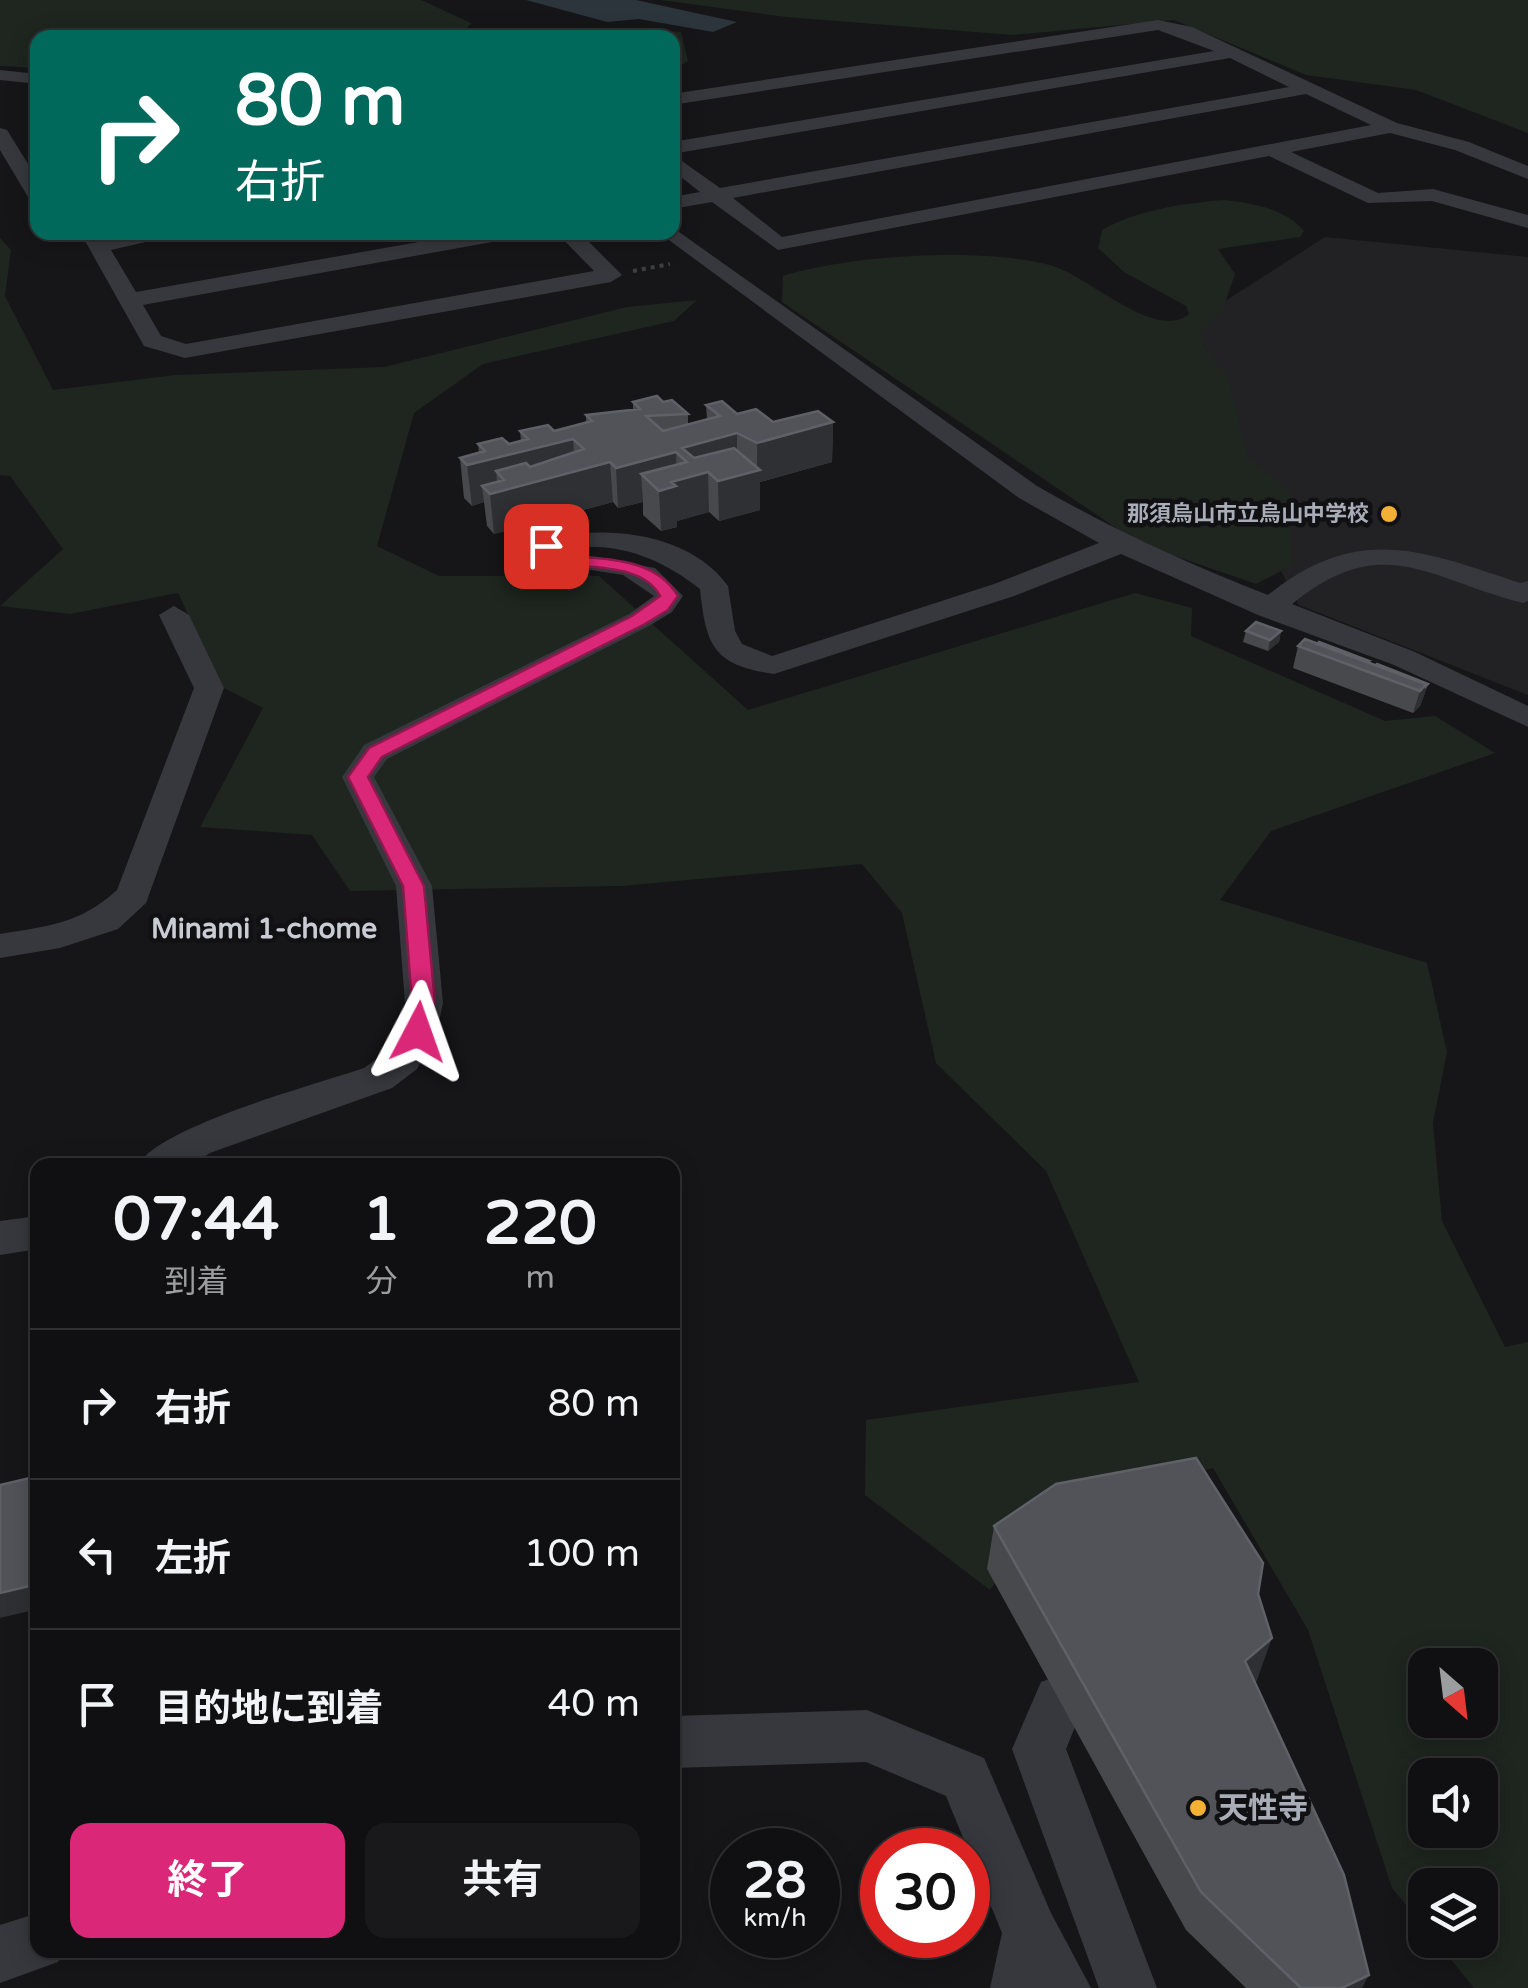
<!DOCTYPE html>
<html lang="ja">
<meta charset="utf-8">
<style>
body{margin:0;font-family:"Varela Round","Noto Sans JP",sans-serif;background:#19191b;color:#f1f3f6;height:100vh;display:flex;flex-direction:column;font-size:38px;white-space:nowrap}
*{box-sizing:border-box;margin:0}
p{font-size:32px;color:#9c9d9f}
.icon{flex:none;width:55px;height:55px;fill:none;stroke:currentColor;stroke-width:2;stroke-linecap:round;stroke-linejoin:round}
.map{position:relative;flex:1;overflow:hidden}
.sheet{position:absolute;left:30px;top:1158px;width:650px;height:800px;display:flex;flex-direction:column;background:#101012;border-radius:20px;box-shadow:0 5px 25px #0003,0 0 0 2px #303032}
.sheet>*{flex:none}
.top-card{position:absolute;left:30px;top:30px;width:650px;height:210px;border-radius:20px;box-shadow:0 5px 25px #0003,0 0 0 2px #303032;background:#00695c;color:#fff;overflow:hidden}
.needle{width:65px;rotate:152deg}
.tools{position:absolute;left:1408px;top:1648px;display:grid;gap:20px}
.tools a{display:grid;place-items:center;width:90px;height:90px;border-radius:20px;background:#101012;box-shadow:0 5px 25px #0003,0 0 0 2px #303032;font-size:50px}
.speed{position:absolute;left:710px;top:1828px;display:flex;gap:20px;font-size:50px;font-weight:700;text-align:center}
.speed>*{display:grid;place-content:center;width:130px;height:130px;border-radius:50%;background:#101012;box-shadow:0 5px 25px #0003,0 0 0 2px #303032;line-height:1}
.speed small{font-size:25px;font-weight:400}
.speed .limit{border:15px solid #d22;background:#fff;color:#111}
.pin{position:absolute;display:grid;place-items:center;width:85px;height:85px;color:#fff;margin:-42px;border-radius:20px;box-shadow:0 5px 15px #0006}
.me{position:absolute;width:110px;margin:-55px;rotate:4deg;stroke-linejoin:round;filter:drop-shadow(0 0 8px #0008)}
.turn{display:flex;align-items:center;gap:35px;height:210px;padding:0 40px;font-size:45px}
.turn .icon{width:130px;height:130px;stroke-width:2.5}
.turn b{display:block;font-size:70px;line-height:85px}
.eta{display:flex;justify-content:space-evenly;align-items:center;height:170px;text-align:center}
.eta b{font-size:60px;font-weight:700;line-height:70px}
.action{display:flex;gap:20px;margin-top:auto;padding:20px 40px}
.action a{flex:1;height:115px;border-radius:20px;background:#db2777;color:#fff;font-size:40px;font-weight:700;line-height:115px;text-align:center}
.action a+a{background:#19191b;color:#f1f3f6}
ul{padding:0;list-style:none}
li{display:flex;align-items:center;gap:30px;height:150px;padding:0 40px;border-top:2px solid #303032}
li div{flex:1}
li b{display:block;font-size:38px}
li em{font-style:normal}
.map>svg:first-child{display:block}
.built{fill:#222225}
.green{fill:#1e261f;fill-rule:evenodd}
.water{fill:#2c353c}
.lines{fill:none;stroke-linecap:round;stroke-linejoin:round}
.path{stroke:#3d3f44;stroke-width:4;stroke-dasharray:4 5;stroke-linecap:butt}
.minor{fill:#37383d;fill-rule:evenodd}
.wall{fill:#47494d}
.shaded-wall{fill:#2f3033;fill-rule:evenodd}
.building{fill:#525359;stroke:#5f6168;stroke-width:2.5}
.route{fill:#db2777;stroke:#8e194d;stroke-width:2.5}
.poi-dot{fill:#f2b134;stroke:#111113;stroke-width:4}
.labels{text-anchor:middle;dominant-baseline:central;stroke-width:9;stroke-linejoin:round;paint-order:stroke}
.far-poi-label{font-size:22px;font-weight:bold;fill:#a8adb8;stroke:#111113;text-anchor:end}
.neighbourhood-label{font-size:28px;font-weight:bold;fill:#c9ccd4;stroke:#111113}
.near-poi-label{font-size:30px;font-weight:bold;fill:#a8adb8;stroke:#111113;text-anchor:start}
</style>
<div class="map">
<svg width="1528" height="1988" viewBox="0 0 1528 1988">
<rect width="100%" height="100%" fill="#161618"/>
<path class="built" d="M1325,237L1528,257V695L1299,605L1203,424L1194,321Z"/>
<g class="green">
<path d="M0,0H421L471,23L467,28L423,38H38L37,68L0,66Z"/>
<path d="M661,0H1528V133L1416,90L1306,75L1174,20L1013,35L786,17Z"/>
<path d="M634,28L681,32L688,61L673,70L672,38L594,37L602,32Z"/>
<path d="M1225,200C1252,203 1286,209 1304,231L1300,237L1218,249L1235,274L1222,312L1200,332L1204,347L1228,377L1247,455L1285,488L1298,507L1290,525L1293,565L1256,584L1140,544L782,302L783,276C849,255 983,247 1050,265C1071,271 1093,288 1111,298C1132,310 1167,332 1189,314L1186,306L1124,272L1098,248L1102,230C1137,210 1184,203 1225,200Z"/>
<path d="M0,238L11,250L5,296L53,390L175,375L384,367L627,307L697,300L674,321L483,364L414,413L377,546L439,576H599L748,710L1135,593L1192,608L1191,636L1385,721L1435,716L1495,753L1271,831L1220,900L1427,963L1447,1052L1433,1123L1442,1221L1505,1347L1528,1342V1988H1474L1435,1940H1480V1885H1425V1928L1392,1888L1308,1630L1213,1468L1049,1509L990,1590L865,1495L866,1420L1139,1382L1046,1171L936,1063L902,913L862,864L621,886L350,891L312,835L200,827L263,708L222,687L178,593L70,614L0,606L63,549L10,476L0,475ZM1425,1665H1480V1720H1425ZM1425,1775H1480V1830H1425Z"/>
</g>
<path class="water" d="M526,0H636L737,22L713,32L639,19L607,22Z"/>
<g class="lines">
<path class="path" d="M633,271L670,264"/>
<g class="minor">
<path d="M1158,20L1192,27L1397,123L1469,142L1528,166V179L1455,150L1390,133L1291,152L1378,193L1433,189L1528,215V228L1432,201L1368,203L1269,156L778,250L712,202L672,209V197L700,192L672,170V154L720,188L1289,87L1230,58L672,154V142L1214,51L1158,30L672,105V94ZM1306,94L1371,125L782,237L733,198Z"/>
<path d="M0,70L38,74V84L0,80Z"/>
<path d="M0,128L7,130L38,180V204L31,202L0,150Z"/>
<path d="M672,227L1037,486C1112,529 1188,564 1268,595C1357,523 1422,550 1520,583L1528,581V601L1523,603C1428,579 1383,530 1292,604L1415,652L1528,706V727L1394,665L1258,615L1121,554L1014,596L774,674C714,665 706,647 700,589C661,558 612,538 562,551L655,568L683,596L672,612L649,626L387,759L374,777L432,886L443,1003L437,1032L417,1069L392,1088L210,1153L191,1165H138C160,1126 317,1084 364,1068L389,1050L399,1032L405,1003L396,886L342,777L364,745L629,614L654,596L623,575L534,561L530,555L536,541C597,524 687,529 728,586L735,631L742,644L772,656L994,584L1099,543L1019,498L658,232H672Z"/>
<path d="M80,232H101L104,238L189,232L111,250L136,292L475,232H524L514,238L143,305L161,336L186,344L594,271L556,232H579L622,275L611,282L185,358L144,346Z"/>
<path d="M174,606L189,615L224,688L146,903L118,929L60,948L0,958V934C48,926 80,924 117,890L194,688L159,615Z"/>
<path d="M38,1216V1249L0,1255V1221Z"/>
<path d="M1060,1675L1079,1682L1086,1700L1066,1749L1157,1988H1099L1012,1749L1041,1682Z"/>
<path d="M867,1710L984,1758L1051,1913L1091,1988H990L1002,1933L946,1796L866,1762L672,1768V1716Z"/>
<path d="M38,1913V1950H64L58,1962L0,1983V1925Z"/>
</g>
</g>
<g class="wall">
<path d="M633,402H663L688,414V424L707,419L706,405L773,422H833L832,462L760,482V510L719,521L709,512L677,521V527L661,531L643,515V502L618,508L613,502L494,534L487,526L484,502L472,506L464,498L460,458L479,453L478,444H509L521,441L520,431H554L586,423V415L633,409Z"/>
<path d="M1246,631H1281L1279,642L1268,651L1243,642Z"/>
<path d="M1298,646L1368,663L1428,684L1420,706L1413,713L1293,668Z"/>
<path d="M994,1526L1257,1680L1255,1682L1362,1988H1246L1186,1930L987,1569Z"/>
</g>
<g class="shaded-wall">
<path d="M833,422L832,462L760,482V510L719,521L718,481L757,470V443Z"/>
<path d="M737,433V473L708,472L709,512L677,521V527L661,531L659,491L641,474L643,502L618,508L616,468L676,452L677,480L687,462L682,448Z"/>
<path d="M573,439L575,471L610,462L613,502L494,534L490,494L482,486L484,502L472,506L467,465ZM496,471L504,480L498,492Z"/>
<path d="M1281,631L1279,642L1268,651L1270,640Z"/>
<path d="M1428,684L1420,706L1413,713L1420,691Z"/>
<path d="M38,1584V1609L0,1618V1593Z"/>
<path d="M1272,1638L1257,1680L1231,1703L1245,1661Z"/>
<path d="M1369,1975L1362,1988H1342Z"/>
</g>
<g class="building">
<path d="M657,396L663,402L672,400L688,414L646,416L663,431L720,416L706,405L722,401L737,414L756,409L773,422L818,411L833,422L757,443L737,433L682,448L694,458L734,448L760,470L718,481L708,472L671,482L676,486L659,491L641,474L687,462L676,452L616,468L610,462L490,494L482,486L504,480L496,471L526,463L530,467L584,449L573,439L467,465L460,458L485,451L478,444L502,438L509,444L528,439L520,431L548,425L554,431L592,421L586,415L640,409L633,402Z"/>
<path d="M1256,622L1281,631L1270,640L1246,631Z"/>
<path d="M1305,639L1426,684L1420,691L1298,646Z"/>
<path d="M1319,642L1369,661L1367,662L1317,644Z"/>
<path d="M1377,664L1428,684L1426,686V684L1376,665Z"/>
<path d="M1196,1458L1263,1563L1258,1594L1272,1638L1245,1661L1344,1875L1369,1975L1342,1988H1301L1201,1892L994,1526L1056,1484Z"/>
<path d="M38,1476V1584L0,1593V1485Z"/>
</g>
<path class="route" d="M546,541L559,555C600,559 655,556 678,596L668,610L645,624L382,757L368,777L424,886L435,1003L430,1032L418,1040L407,1032L412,1003L403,886L348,777L369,748L632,616L660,596C640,558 573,572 538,559L537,546Z"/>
<g class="poi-dot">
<circle cx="1389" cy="514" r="10"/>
<circle cx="1198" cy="1808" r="10"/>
</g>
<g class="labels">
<g class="far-poi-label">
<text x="1369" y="514">那須烏山市立烏山中学校</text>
</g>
<g class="neighbourhood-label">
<text x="264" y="929">Minami 1-chome</text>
</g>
<g class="near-poi-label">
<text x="1218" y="1808">天性寺</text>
</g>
</g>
</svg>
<div class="tools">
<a><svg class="needle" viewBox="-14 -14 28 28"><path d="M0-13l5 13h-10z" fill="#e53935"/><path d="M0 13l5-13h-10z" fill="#9c9d9f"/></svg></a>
<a><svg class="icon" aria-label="sound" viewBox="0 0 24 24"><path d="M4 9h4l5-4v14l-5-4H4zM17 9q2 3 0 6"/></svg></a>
<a><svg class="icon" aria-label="layers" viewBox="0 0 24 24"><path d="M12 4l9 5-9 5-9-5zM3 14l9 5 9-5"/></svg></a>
</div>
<div class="speed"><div>28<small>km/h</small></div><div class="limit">30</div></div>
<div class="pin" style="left:546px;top:546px;background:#d93025"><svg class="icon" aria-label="arrive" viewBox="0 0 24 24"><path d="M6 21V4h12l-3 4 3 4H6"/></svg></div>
<svg class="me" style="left:418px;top:1032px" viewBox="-20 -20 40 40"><path d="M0-17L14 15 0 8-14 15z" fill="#db2777" stroke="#fff" stroke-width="4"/></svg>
<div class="top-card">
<div class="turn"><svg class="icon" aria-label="right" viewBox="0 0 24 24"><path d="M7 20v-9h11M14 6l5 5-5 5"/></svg><div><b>80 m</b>右折</div></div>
</div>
<section class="sheet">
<div class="eta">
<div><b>07:44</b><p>到着</p></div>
<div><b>1</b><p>分</p></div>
<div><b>220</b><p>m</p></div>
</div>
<ul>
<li><svg class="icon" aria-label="right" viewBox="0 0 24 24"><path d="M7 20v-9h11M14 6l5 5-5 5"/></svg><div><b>右折</b></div><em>80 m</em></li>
<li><svg class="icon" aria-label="left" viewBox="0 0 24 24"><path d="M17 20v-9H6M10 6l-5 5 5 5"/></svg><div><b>左折</b></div><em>100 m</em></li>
<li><svg class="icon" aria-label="arrive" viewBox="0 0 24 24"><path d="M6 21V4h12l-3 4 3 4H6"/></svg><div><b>目的地に到着</b></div><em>40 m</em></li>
</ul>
<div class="action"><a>終了</a><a>共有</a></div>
</section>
</div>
